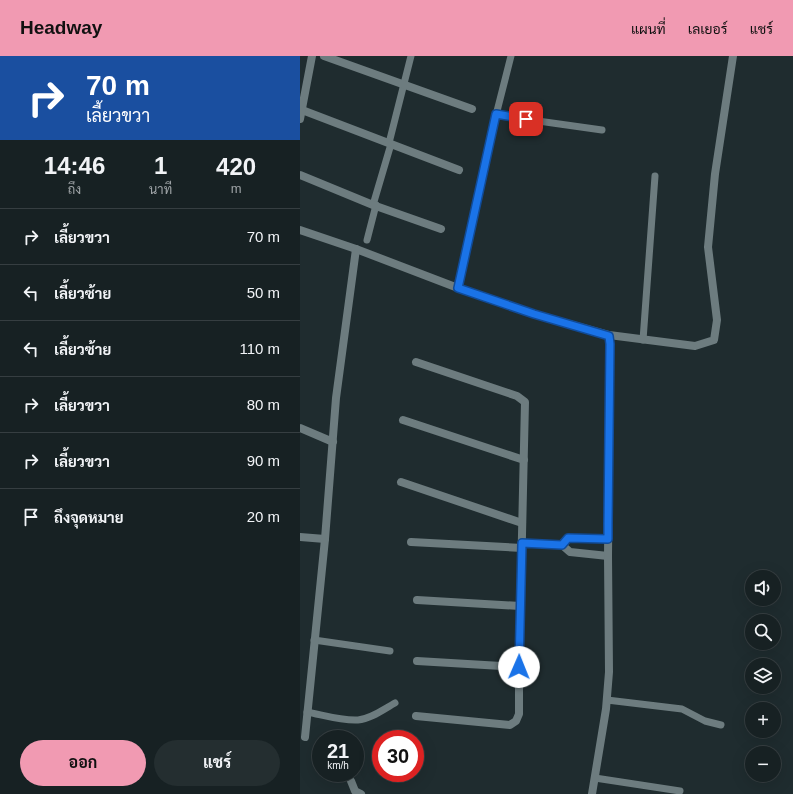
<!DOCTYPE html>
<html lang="th">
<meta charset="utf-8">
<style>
body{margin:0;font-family:Arial,Sarabun,sans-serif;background:#242e30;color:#f1f3f6;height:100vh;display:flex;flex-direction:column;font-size:15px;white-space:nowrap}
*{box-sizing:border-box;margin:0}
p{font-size:13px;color:#9ea3a6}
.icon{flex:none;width:22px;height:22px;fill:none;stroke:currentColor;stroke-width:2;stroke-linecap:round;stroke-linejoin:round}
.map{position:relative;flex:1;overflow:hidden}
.panel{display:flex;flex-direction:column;background:#172123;width:300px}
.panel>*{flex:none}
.top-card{background:#1a4fa0;color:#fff;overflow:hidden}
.controls{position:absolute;left:445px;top:514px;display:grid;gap:8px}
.controls a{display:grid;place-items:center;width:36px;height:36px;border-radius:50%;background:#172123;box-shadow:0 4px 16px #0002,0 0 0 1px #363e41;font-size:20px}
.speed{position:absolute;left:12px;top:674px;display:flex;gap:8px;font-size:20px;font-weight:700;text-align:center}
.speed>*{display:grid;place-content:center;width:52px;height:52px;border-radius:50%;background:#172123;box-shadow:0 4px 16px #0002,0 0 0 1px #363e41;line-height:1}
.speed small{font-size:10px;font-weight:400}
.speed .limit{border:6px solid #d22;background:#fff;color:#111}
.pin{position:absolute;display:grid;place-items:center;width:34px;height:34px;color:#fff;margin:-17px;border-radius:8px;box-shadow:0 2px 6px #0006}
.me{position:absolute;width:44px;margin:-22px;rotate:1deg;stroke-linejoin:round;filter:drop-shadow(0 0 3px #0008)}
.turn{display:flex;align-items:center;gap:14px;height:84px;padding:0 20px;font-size:18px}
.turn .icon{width:52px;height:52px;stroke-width:2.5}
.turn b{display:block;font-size:28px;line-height:34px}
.eta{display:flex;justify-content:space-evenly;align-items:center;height:68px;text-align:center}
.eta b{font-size:24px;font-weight:700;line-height:28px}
.cta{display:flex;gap:8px;margin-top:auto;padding:8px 20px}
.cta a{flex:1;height:46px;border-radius:24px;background:#f19ab2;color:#111;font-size:16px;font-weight:700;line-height:46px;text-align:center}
.cta a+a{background:#242e30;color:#f1f3f6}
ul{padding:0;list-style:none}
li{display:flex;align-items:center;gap:12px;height:56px;padding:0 20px;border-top:1px solid #363e41}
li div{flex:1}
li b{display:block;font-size:15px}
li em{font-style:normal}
header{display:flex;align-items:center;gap:24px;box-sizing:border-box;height:56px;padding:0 20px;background:#f19ab2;color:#111}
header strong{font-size:19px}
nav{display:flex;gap:22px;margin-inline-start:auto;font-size:14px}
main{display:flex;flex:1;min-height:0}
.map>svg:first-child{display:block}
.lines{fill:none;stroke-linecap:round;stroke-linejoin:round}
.service{stroke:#6d7c7f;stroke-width:7}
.minor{stroke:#6d7c7f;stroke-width:8}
.route-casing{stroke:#114b97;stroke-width:10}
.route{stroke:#1a73e8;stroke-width:7}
</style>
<header>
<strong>Headway</strong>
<nav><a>แผนที่</a><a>เลเยอร์</a><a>แชร์</a></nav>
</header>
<main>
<section class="panel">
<div class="top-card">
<div class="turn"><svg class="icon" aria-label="right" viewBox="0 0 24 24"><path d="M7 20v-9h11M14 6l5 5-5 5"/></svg><div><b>70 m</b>เลี้ยวขวา</div></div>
</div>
<div class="eta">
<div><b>14:46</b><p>ถึง</p></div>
<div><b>1</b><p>นาที</p></div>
<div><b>420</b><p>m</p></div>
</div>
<ul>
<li><svg class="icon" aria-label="right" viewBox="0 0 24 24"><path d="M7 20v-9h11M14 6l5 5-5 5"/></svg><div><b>เลี้ยวขวา</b></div><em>70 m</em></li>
<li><svg class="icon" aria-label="left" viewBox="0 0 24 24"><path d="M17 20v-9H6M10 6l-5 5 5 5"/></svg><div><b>เลี้ยวซ้าย</b></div><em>50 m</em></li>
<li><svg class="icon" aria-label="left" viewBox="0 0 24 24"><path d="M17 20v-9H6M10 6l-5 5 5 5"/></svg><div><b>เลี้ยวซ้าย</b></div><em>110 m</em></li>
<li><svg class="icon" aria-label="right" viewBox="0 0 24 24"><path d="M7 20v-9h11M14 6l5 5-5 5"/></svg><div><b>เลี้ยวขวา</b></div><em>80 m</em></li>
<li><svg class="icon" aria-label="right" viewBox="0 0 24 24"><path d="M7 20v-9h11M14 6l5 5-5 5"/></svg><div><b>เลี้ยวขวา</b></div><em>90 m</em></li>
<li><svg class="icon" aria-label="arrive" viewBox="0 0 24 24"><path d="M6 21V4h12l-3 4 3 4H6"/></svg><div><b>ถึงจุดหมาย</b></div><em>20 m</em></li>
</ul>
<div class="cta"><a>ออก</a><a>แชร์</a></div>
</section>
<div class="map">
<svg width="493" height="738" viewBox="0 0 493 738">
<rect width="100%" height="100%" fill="#1f2c2f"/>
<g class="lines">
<g class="service">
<path d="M196,59L302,74"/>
<path d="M89,87L111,0"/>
<path d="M73,149L91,88"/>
<path d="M67,184L76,149"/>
<path d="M158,232L196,59L211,0"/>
<path d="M343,284L355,120"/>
<path d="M14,584L90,595"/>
<path d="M307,644L382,653L405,665L421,669"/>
<path d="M7,656C23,659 42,665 58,664C71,663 84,653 95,647"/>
<path d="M295,722L380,735"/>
</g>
<g class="minor">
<path d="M24,0L172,53"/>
<path d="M2,54L159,114"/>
<path d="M0,63L12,0"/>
<path d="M0,119L73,149L141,173"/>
<path d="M0,174L56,193L158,232L234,258L309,279L395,290L414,284L417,264L408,191L415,118L433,0"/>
<path d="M103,364L224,404"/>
<path d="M0,372L33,386"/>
<path d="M101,426L222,467"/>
<path d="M0,481L25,483"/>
<path d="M111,486L222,492"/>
<path d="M222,487L262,489L270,496L308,500"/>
<path d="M262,489L268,482L308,483"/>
<path d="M117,544L220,550"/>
<path d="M117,605L219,611"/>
<path d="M116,660L210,669L216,665L219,658V611L225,346L217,340L116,306"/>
<path d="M5,681L25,483L36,342L56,193"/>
<path d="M51,725L55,735L61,738"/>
<path d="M292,738L306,653L309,616L308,500L310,288L309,279"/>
</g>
</g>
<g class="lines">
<defs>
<path id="route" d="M219,611L222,487L262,489L268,482L308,483V468L310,288L309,280L234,258L158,232L196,58L226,63"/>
</defs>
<use href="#route" class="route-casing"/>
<use href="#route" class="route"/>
</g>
</svg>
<div class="controls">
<a><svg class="icon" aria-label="sound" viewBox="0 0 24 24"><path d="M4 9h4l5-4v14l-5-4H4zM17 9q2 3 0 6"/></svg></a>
<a><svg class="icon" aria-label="search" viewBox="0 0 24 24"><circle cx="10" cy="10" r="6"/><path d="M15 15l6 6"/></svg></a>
<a><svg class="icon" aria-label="layers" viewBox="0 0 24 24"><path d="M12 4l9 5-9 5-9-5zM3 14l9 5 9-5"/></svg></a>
<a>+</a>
<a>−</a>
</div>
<div class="speed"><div>21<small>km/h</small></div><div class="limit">30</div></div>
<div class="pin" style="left:226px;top:63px;background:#d93025"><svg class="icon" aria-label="arrive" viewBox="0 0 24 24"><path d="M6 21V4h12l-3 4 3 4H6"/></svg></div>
<svg class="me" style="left:219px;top:611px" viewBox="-20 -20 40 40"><circle r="19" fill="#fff"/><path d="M0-13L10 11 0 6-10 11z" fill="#1a73e8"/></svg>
</div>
</main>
